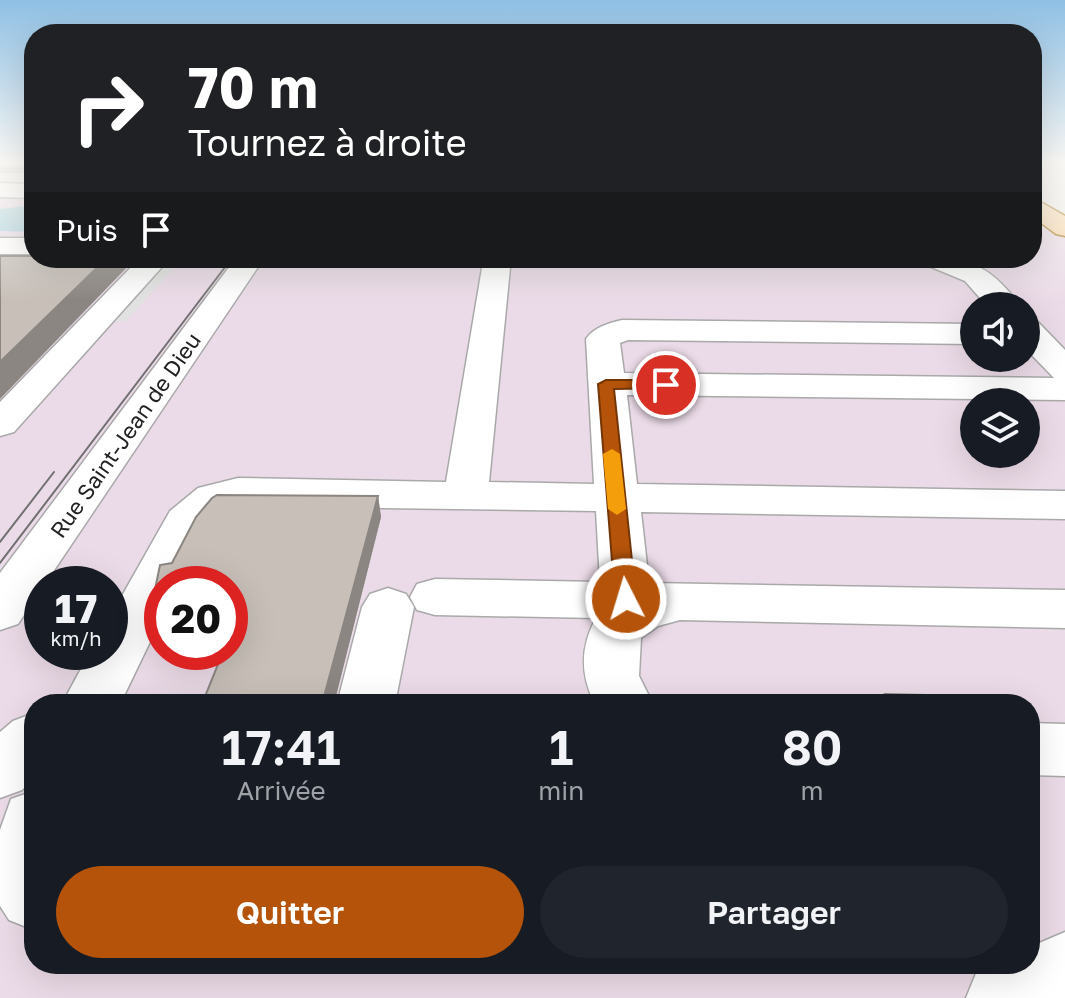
<!DOCTYPE html>
<html lang="fr">
<meta charset="utf-8">
<style>
body{margin:0;font-family:"Golos Text",sans-serif;background:#20242c;color:#f1f3f6;height:100vh;display:flex;flex-direction:column;font-size:30px;white-space:nowrap}
*{box-sizing:border-box;margin:0}
p{font-size:26px;color:#9ea1a6}
.icon{flex:none;width:44px;height:44px;fill:none;stroke:currentColor;stroke-width:2;stroke-linecap:round;stroke-linejoin:round}
.map{position:relative;flex:1;overflow:hidden}
.side{position:absolute;left:24px;top:694px;width:1016px;height:280px;display:flex;flex-direction:column;background:#171b24;border-radius:32px;box-shadow:0 8px 32px #0002}
.side>*{flex:none}
.top-card{position:absolute;left:24px;top:24px;width:1018px;height:244px;border-radius:32px;box-shadow:0 8px 32px #0002;background:#202124;color:#fff;overflow:hidden}
.controls{position:absolute;left:960px;top:292px;display:grid;gap:16px}
.controls a{display:grid;place-items:center;width:80px;height:80px;border-radius:50%;background:#171b24;box-shadow:0 8px 32px #0002;font-size:40px}
.speed{position:absolute;left:24px;top:566px;display:flex;gap:16px;font-size:40px;font-weight:700;text-align:center}
.speed>*{display:grid;place-content:center;width:104px;height:104px;border-radius:50%;background:#171b24;box-shadow:0 8px 32px #0002;line-height:1}
.speed small{font-size:20px;font-weight:400}
.speed .limit{border:12px solid #d22;background:#fff;color:#111}
.pin{position:absolute;display:grid;place-items:center;width:68px;height:68px;color:#fff;margin:-34px;border:4px solid #fff;border-radius:50%;box-shadow:0 2px 8px #0007}
.me{position:absolute;width:88px;margin:-44px;rotate:355deg;stroke-linejoin:round;filter:drop-shadow(0 0 6px #0008)}
.turn{display:flex;align-items:center;gap:28px;height:168px;padding:0 32px;font-size:36px}
.turn .icon{width:104px;height:104px;stroke-width:2.5}
.turn b{display:block;font-size:56px;line-height:68px}
.then{display:flex;align-items:center;height:76px;padding:0 32px;background:#0003;gap:16px;font-size:30px}
.eta{display:flex;justify-content:space-evenly;align-items:center;height:136px;text-align:center}
.eta b{font-size:48px;font-weight:600;line-height:56px}
.action{display:flex;gap:16px;margin-top:auto;padding:16px 32px}
.action a{flex:1;height:92px;border-radius:48px;background:#b45309;color:#fff;font-size:32px;font-weight:600;line-height:92px;text-align:center}
.action a+a{background:#20242c;color:#f1f3f6}
.map>svg:first-child{display:block}
.industrial{fill:#ebdbe8;fill-rule:evenodd}
.parking{fill:#e2e2e2}
.water{fill:#aad3df}
.lines{fill:none;stroke-linecap:round;stroke-linejoin:round}
.minor-casing{stroke:#a9a9a9;stroke-width:3}
.major-casing{stroke:#a06b00;stroke-width:3}
.minor{fill:#fff;fill-rule:evenodd}
.major{fill:#fcd6a4;fill-rule:evenodd}
.tram{stroke:#707070;stroke-width:2}
.wall{fill:#aba49e}
.shaded-wall{fill:#8b8681}
.building{fill:#c7bfb8;stroke:#8b8681;stroke-width:2}
.route{fill:#b45309;stroke:#753606;stroke-width:2}
.slow{fill:#f59e0b}
.labels{text-anchor:middle;dominant-baseline:central;stroke-width:8;stroke-linejoin:round;paint-order:stroke}
.street-label{font-size:22px;fill:#222;stroke:#fff}
</style>
<div class="map">
<svg width="1065" height="998" viewBox="0 0 1065 998">
<rect width="100%" height="100%" fill="#f2efe9"/>
<path class="industrial" d="M0,195L34,196V258H1032V216H1065V998H0ZM974,306H1026V358H974ZM974,402H1026V454H974ZM42,584H110V652H42ZM162,584H230V652H162ZM34,704H1030V964H34Z"/>
<path class="parking" d="M151,264H178L126,321L96,322Z"/>
<path class="water" d="M34,205V232L0,231V209Z"/>
<g class="lines">
<defs>
<g id="minor">
<path d="M0,183L34,184V198L0,197Z"/>
<rect x="0" y="238" width="34" height="16"/>
<path d="M140,258H170L14,432L0,436V402Z"/>
<path d="M236,258H264L18,624L0,630V573Z"/>
<path d="M920,258C969,258 990,264 1020,306H987L965,281L924,264Z"/>
<path d="M496,259L506,262L510,268L489,482L594,484L586,339C594,327 609,323 622,320L974,324V344L628,340L620,343L624,373L1054,378L1026,349V319L1038,322L1065,350V400L627,395L637,484L1065,491V519L641,512L649,583L1065,590V628L680,620L658,626L641,638L639,676L653,704H595C580,675 580,647 596,618L435,615L417,610L410,597L417,584L435,579L600,582L596,511L238,506C204,514 192,556 178,584H162V617L120,704H62L90,652H110V617L170,511L198,488L238,478L446,482L482,268L486,262Z"/>
<path d="M388,588L406,594L414,607L395,704H337L362,607L370,594Z"/>
<path d="M34,713V778L22,790L0,798V732L13,721Z"/>
<path d="M1030,723L1065,724V776L1030,775Z"/>
<path d="M34,791V930L9,920L0,906V830L11,799Z"/>
<path d="M1065,932V998H966L977,971L992,964H1030V947Z"/>
</g>
<path id="major" d="M1032,197L1065,216V236L1056,234L1032,216Z"/>
</defs>
<use href="#minor" class="minor-casing"/>
<use href="#major" class="major-casing"/>
<use href="#minor" class="minor"/>
<use href="#major" class="major"/>
<g class="tram">
<path d="M0,542L54,472"/>
<path d="M0,563L232,258"/>
</g>
</g>
<g class="wall">
<rect x="0" y="162" width="34" height="11"/>
<path d="M378,496L381,517L334,704H202L233,627H230V584H162V626H161L152,604L172,563Z"/>
<path d="M885,694L928,704H883L882,702Z"/>
</g>
<g class="shaded-wall">
<path d="M107,258H132L133,261L0,399V362Z"/>
<path d="M378,496L381,517L334,704H322Z"/>
</g>
<g class="building">
<rect x="0" y="162" width="34" height="6"/>
<path d="M0,256H34V258H107L0,362Z"/>
<path d="M217,495L378,496L322,704H202L223,652H230V635L242,606L230,605V584H162V604H152L160,565L172,563L196,517L212,498Z"/>
<path d="M885,694L925,695L928,704H889Z"/>
</g>
<linearGradient id="sky" x2="0" y2="1"><stop stop-color="#8fc0e4"/><stop offset="0.54" stop-color="#f9f8f5"/><stop offset="1" stop-color="#f9f8f5" stop-opacity="0"/></linearGradient>
<rect width="1065" height="301" fill="url(#sky)"/>
<path class="route" d="M666,380L674,385L672,388L614,389L636,599L626,606L615,599L598,384L606,380Z"/>
<path class="slow" d="M612,449L620,454L626,509L617,515L608,509L603,454Z"/>
<g class="labels">
<g class="street-label">
<text transform="translate(125 435) rotate(-55)">Rue Saint-Jean de Dieu</text>
</g>
</g>
</svg>
<div class="controls">
<a><svg class="icon" aria-label="sound" viewBox="0 0 24 24"><path d="M4 9h4l5-4v14l-5-4H4zM17 9q2 3 0 6"/></svg></a>
<a><svg class="icon" aria-label="layers" viewBox="0 0 24 24"><path d="M12 4l9 5-9 5-9-5zM3 14l9 5 9-5"/></svg></a>
</div>
<div class="speed"><div>17<small>km/h</small></div><div class="limit">20</div></div>
<div class="pin" style="left:666px;top:385px;background:#d93025"><svg class="icon" aria-label="arrive" viewBox="0 0 24 24"><path d="M6 21V4h12l-3 4 3 4H6"/></svg></div>
<svg class="me" style="left:626px;top:599px" viewBox="-20 -20 40 40"><circle r="17" fill="#b45309" stroke="#fff" stroke-width="3"/><path d="M0-11L8 9 0 5-8 9z" fill="#fff"/></svg>
<div class="top-card">
<div class="turn"><svg class="icon" aria-label="right" viewBox="0 0 24 24"><path d="M7 20v-9h11M14 6l5 5-5 5"/></svg><div><b>70 m</b>Tournez à droite</div></div>
<div class="then">Puis<svg class="icon" aria-label="arrive" viewBox="0 0 24 24"><path d="M6 21V4h12l-3 4 3 4H6"/></svg></div>
</div>
<section class="side">
<div class="eta">
<div><b>17:41</b><p>Arrivée</p></div>
<div><b>1</b><p>min</p></div>
<div><b>80</b><p>m</p></div>
</div>
<div class="action"><a>Quitter</a><a>Partager</a></div>
</section>
</div>
